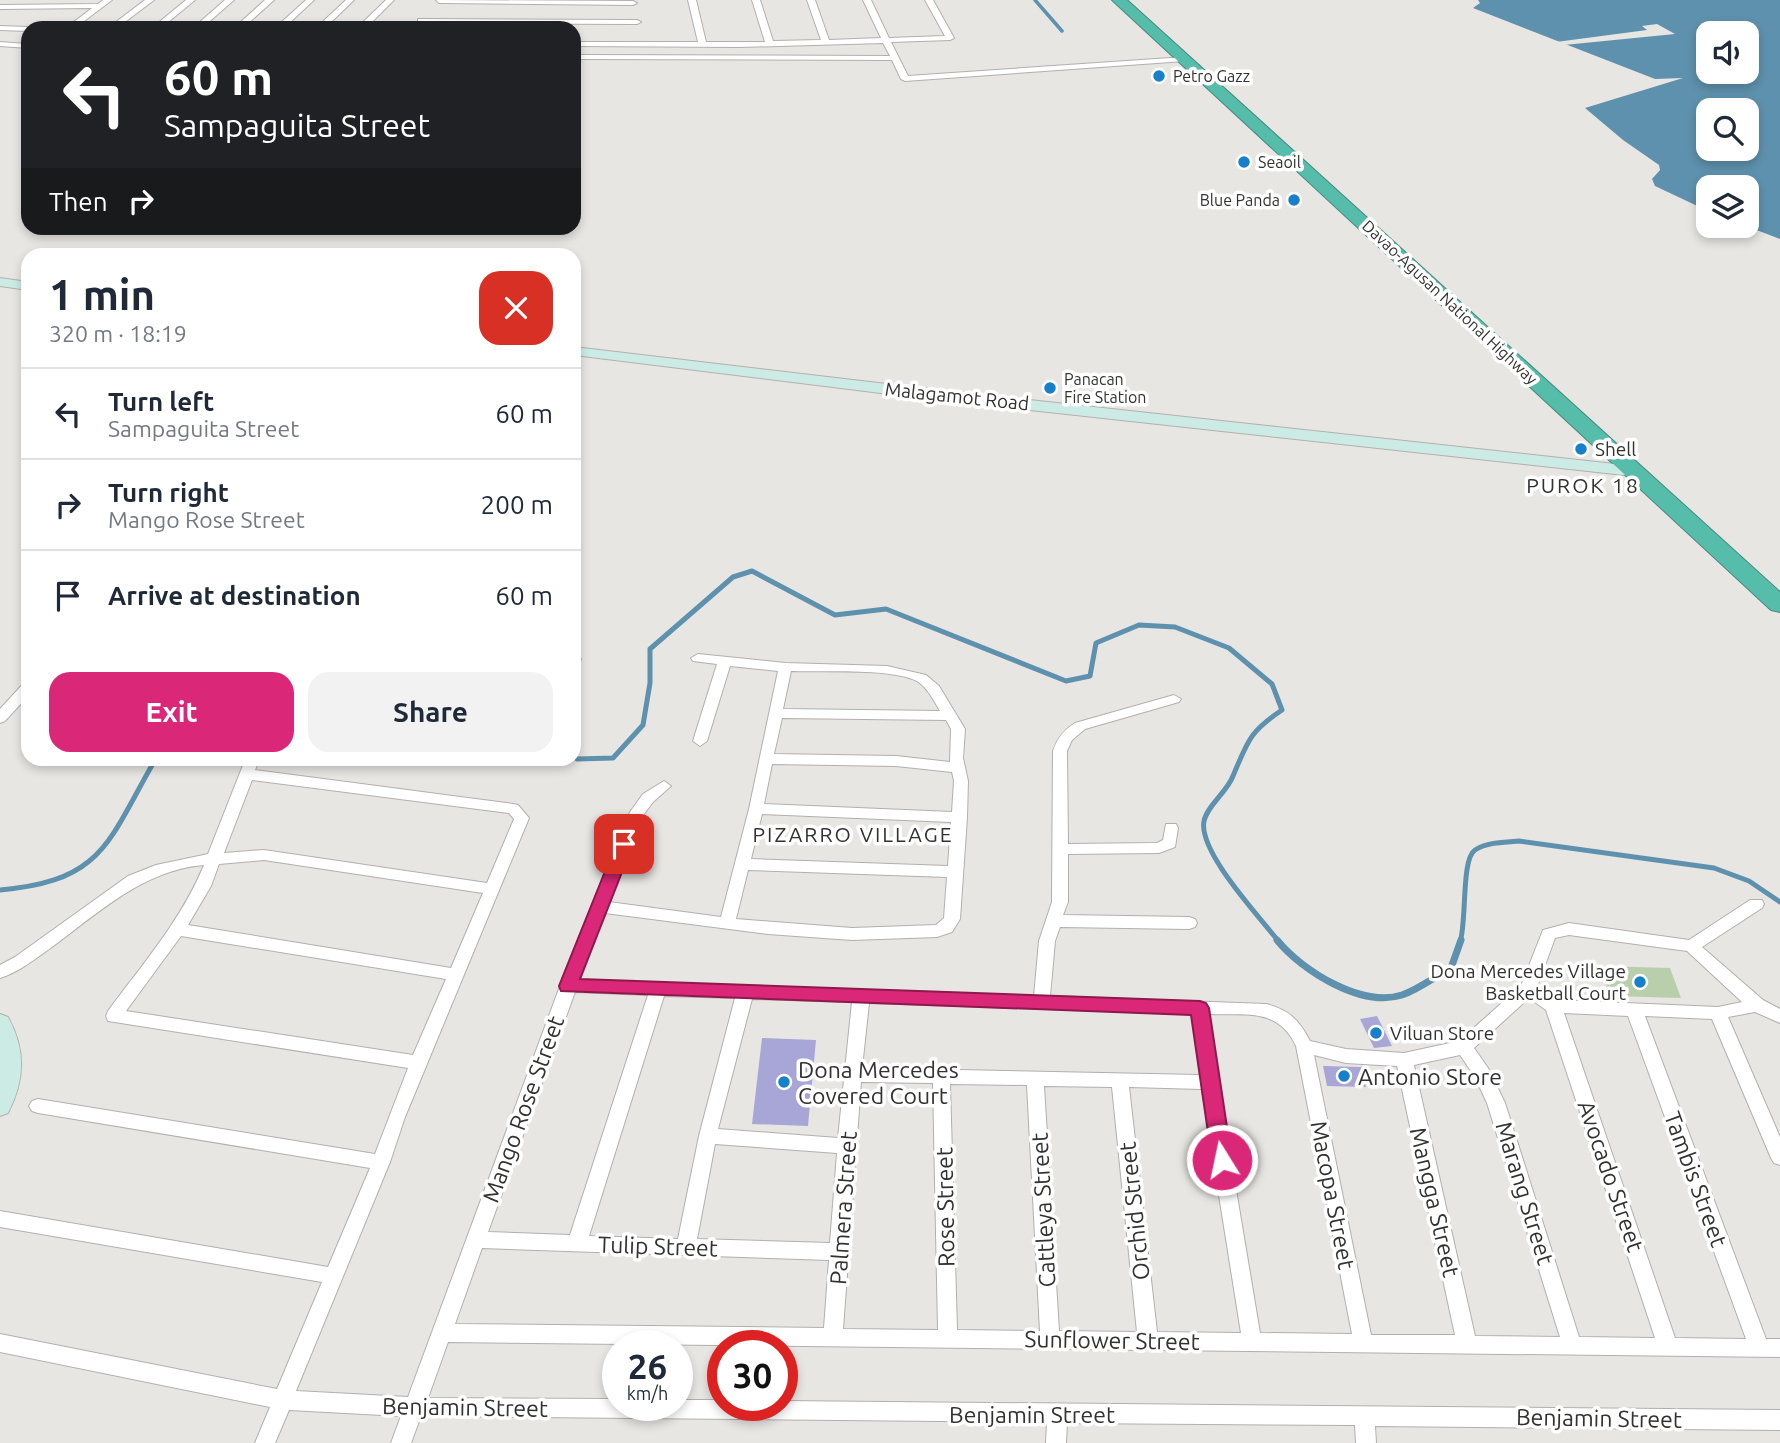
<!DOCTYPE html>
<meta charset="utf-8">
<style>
body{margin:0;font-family:Ubuntu,sans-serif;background:#f2f2f3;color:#1f2937;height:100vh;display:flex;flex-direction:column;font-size:26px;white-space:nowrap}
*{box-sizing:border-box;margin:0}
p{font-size:23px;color:#747a83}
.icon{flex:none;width:38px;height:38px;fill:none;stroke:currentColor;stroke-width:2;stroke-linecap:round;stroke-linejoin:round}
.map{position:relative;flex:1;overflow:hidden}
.panel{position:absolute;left:21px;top:248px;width:560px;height:518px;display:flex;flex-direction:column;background:#fff;border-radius:21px;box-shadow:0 4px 10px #0003}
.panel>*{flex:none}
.hud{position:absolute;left:21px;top:21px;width:560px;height:214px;border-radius:21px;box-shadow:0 4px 10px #0003;background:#202124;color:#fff;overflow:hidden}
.controls{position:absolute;left:1696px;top:21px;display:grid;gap:14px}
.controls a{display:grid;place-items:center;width:63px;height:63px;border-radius:14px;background:#fff;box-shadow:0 4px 10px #0003;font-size:35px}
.speed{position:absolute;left:602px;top:1330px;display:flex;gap:14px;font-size:35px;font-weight:700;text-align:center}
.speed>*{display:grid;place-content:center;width:91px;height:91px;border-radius:50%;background:#fff;box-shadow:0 4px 10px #0003;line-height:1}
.speed small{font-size:18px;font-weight:400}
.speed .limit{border:10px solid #d22;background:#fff;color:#111}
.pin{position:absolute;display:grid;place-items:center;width:60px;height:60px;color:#fff;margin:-30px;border-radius:14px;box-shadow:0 4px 10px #0006}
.me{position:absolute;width:77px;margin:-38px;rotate:350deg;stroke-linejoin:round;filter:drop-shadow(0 0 5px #0008)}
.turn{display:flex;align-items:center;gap:24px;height:147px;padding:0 28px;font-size:32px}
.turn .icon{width:91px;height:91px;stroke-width:2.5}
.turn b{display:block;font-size:49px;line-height:60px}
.then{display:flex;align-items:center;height:66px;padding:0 28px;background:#0003;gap:14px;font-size:26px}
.round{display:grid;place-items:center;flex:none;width:74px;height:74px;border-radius:21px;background:#f2f2f3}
.summary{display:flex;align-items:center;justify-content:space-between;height:119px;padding:0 28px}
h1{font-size:42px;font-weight:700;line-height:52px}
.primary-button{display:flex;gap:14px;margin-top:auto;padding:14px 28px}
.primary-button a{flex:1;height:80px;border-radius:21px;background:#db2777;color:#fff;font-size:28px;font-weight:700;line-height:80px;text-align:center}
.primary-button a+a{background:#f2f2f3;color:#1f2937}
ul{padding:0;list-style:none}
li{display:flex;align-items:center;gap:21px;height:91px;padding:0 28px;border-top:2px solid #e0e1e3}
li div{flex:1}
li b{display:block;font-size:26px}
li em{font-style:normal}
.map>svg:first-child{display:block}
.green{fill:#b9cfac}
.water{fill:#5e91ad;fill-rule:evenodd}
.pier{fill:#e8e6e3}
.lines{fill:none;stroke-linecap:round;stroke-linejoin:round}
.stream-far2{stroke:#5e91ad;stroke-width:3.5}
.stream-far1{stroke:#5e91ad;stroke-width:5}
.stream{stroke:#5e91ad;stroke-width:7}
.building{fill:#a8a6d6}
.street-casing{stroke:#b2b0ae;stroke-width:2}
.secondary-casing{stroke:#b2b0ae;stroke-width:2}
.highway-casing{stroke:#498c7f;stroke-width:2}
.street{fill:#fff;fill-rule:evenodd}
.secondary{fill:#ccebe5;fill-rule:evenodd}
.highway{fill:#55bda9;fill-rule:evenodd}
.route{fill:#db2777;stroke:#8e194d;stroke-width:2}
.poi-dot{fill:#1780cb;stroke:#fff;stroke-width:2.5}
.labels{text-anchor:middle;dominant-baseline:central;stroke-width:7;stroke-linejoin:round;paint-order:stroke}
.far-poi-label{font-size:16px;fill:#323231;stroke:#fff;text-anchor:start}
.far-street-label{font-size:16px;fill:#323231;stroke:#fff}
.street-label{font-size:19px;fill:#323231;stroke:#fff}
.poi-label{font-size:19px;fill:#323231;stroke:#fff;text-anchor:start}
.neighbourhood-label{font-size:21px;letter-spacing:2px;fill:#323231;stroke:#fff}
.near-poi-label{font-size:23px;fill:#323231;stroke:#fff;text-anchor:start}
.near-street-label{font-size:23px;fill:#323231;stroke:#fff}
</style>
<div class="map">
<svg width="1780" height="1443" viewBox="0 0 1780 1443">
<rect width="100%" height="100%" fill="#e8e6e3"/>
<path class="green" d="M1600,966L1670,968L1681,998L1610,996Z"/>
<path class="water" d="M1478,0H1780V239L1746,226V187H1708V211L1655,186L1652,179L1660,170L1659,165L1623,140L1585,108L1683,78L1655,79L1473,8L1480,3ZM1708,33H1746V72H1708ZM1708,110H1746V149H1708Z"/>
<path class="pier" d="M1657,24L1675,34L1564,45L1556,42L1647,30L1642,26Z"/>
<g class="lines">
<path class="stream-far2" d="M1035,0L1062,31"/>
<g class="stream-far1">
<path d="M574,653L579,659L574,676"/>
<path d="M574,756L577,759L613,758L643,725L650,683V649L733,577L752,571L835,615L886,609L1066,681L1090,676L1096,643L1139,625L1175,627L1229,648L1272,684L1282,710C1249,732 1248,741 1233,776C1227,792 1207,806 1204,821C1198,852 1260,917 1279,942"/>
<path d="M0,890C104,881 108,841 155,760"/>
<path d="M1460,942C1467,922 1461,859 1475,850C1487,842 1506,842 1519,841L1714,868L1749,881L1780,902"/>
</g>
<path class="stream" d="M1277,940C1302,971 1362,1008 1402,995C1419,989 1436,976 1451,968L1461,940"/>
</g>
<g class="building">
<path d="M1377,1016L1392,1046L1374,1048L1360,1019Z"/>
<path d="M762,1038L816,1040L808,1126L752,1124Z"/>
<path d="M1323,1066L1362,1067L1366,1087L1327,1086Z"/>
</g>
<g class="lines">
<defs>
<g id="street">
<path d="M103,0H112L75,28H66L92,8L0,9V5L98,4Z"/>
<path d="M145,0H154L117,28H108Z"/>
<path d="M186,0H195L161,28H152Z"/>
<path d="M225,0H234L202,28H193Z"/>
<path d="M265,0H274L243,28H234Z"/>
<path d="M306,0H314L284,28H275Z"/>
<path d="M346,0H354L325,28H316Z"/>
<path d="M386,0H394L366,28H357Z"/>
<path d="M436,0L633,1L637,3L633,5L439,3Z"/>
<path d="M688,0H696L706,42H765L752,0H760L773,41L821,40L807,0H815L829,40L881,38L863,0H871L889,38L945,36L925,0H933L954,38L950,40L891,42L908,76L1185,57L1189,59L1185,61L905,81L901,79L892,60L574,59V55L890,56L883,43L740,47L574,46V42H698Z"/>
<path d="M421,19L637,20L641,22L637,24L418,23V19Z"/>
<path d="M0,26L28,27L31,28H28V31L0,30Z"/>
<path d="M0,42L28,44V48L0,46Z"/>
<path d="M698,654L785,663L887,666L926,675L939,686L965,729L963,758L968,781L967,817L960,919L952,932L937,937L852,940L768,934L605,913L580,980L1034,996L1039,941L1052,902L1053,751C1057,738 1064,730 1075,723L1174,695L1181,699L1179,702L1085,729L1072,740L1067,751L1068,844L1157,843L1163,840L1166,824H1176L1178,828L1175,847L1159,853L1068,854V902L1063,915L1189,917L1195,919L1197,923L1195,927L1189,929L1060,927L1055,941L1050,996L1266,1004C1289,1010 1299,1020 1310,1041L1346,1049L1404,1053L1459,1041L1521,986L1543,930L1569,923L1689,940L1750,900H1762L1764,904L1762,908L1702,947L1763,1000L1780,1009V1023L1755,1012L1728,1017L1780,1137V1165L1774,1163L1771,1158L1712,1019L1645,1016L1766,1339H1780V1357L448,1342L428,1398L618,1399V1405H677V1400H723V1405H782V1401L1780,1410V1430L1375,1426L1376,1443H1356L1355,1425L1067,1423L1066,1443H1046L1047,1422L421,1416L411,1443H391L401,1416L289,1410L275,1443H255L270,1407L0,1352V1334L277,1389L322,1282L0,1227V1211L328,1267L370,1168L38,1113L32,1111L29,1106L32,1101L38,1099L375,1154L408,1068L108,1021L106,1016L108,1011C142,965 182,919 204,865C143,870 98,913 52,947C35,959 19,972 0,978V965L15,957L128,876L156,865L208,854L245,760H259L255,770L513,804L518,805L529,818L405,1117L390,1162L296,1391L408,1397L560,986L630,812L643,794L664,781L671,786L653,802L644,814L609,902L721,917L749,809L778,671L730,666L707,741L700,746L693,741L717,664L693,661L691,658ZM791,671C822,672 891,668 917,681C928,688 934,701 940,711L783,709ZM782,718L946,720L951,729L950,762L896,756L774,754ZM772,764L896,766L952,772L954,781L952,812L764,804ZM252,780L501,812L509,813L514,819L487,883L264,850L224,853ZM762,814L951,822L948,866L751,859ZM264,860L483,893L451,968L188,925L211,886L219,864ZM748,870L947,877L944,918L936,925L852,928L736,919ZM1569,935L1687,951L1742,1002L1718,1007L1556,1000L1537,987L1555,938ZM181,936L446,979L413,1055L126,1011ZM575,992L648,995L570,1235L488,1232ZM664,996L735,998L699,1136L678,1239L589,1236ZM1529,998L1546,1010L1655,1338L1579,1337L1505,1103L1488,1068L1474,1048ZM752,999L852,1002L838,1138L718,1129ZM869,1003L1192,1014L1200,1075L862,1068ZM1564,1013L1628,1016L1746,1339L1675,1338ZM1209,1014C1246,1016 1278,1007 1296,1046L1352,1334L1260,1333L1218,1082ZM1314,1055L1346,1063L1397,1066L1455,1335H1371ZM1460,1055L1475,1077L1487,1103L1560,1337L1475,1336L1414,1065ZM861,1082L933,1083L938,1330L843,1329ZM950,1084L1027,1085L1040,1331L957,1330ZM1044,1086L1112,1087L1137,1332L1059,1331ZM1129,1087L1202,1089L1241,1333L1157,1332ZM715,1144L837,1153L830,1243L697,1239ZM482,1248L829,1260L824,1328L455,1324Z"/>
<path d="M28,683V696L5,721L0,723V709L23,684Z"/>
</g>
<g id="secondary">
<path d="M0,278L28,282V290L0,286Z"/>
<path d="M574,347L921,388L1633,466L1641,471L1633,476L921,398L574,355Z"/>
<path d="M0,1014L8,1017C26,1050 25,1080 8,1113L0,1116Z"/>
</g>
<path id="highway" d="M1112,0H1127L1780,592V612L1771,610Z"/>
</defs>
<use href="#street" class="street-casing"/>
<use href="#secondary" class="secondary-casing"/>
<use href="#highway" class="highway-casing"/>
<use href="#street" class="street"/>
<use href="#secondary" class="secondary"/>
<use href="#highway" class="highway"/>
</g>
<path class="route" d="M624,837L633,844L580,979L1200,1001L1206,1003L1209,1008L1232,1160L1229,1166L1222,1168L1214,1166L1212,1160L1191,1015L561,991L559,986L616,844Z"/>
<g class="poi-dot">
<circle cx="1159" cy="76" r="7"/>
<circle cx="1244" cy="162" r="7"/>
<circle cx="1294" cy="200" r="7"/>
<circle cx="1050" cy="388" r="7"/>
<circle cx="1581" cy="449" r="7"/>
<circle cx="1640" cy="982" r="7"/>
<circle cx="1376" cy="1033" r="7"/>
<circle cx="1344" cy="1076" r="7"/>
<circle cx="784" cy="1082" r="7"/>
</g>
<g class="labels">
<g class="far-poi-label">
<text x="1173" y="76">Petro Gazz</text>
<text x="1258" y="162">Seaoil</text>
<text x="1280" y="200" text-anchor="end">Blue Panda</text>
<text x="1064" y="379">Panacan<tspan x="1064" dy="18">Fire Station</tspan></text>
</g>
<g class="far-street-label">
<text transform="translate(1450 302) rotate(43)">Davao-Agusan National Highway</text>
</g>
<g class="street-label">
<text transform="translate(957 396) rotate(6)">Malagamot Road</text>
</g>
<g class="poi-label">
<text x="1595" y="449">Shell</text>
<text x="1626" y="971" text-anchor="end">Dona Mercedes Village<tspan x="1626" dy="22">Basketball Court</tspan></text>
<text x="1390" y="1033">Viluan Store</text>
</g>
<g class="neighbourhood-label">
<text x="1583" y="485">PUROK 18</text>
<text x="853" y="834">PIZARRO VILLAGE</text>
</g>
<g class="near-poi-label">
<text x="798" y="1069">Dona Mercedes<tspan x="798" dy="26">Covered Court</tspan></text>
<text x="1358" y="1076">Antonio Store</text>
</g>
<g class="near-street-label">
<text transform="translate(523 1109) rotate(-70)">Mango Rose Street</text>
<text transform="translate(1611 1176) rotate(71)">Avocado Street</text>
<text transform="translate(1696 1179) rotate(70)">Tambis Street</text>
<text transform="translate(1525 1193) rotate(73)">Marang Street</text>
<text transform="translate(1333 1195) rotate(79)">Macopa Street</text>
<text transform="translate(1435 1202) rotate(77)">Mangga Street</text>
<text transform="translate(945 1207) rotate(-91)">Rose Street</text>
<text transform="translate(843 1208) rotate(-86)">Palmera Street</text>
<text transform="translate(1043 1210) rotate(-93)">Cattleya Street</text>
<text transform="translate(1134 1211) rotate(-96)">Orchid Street</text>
<text transform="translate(658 1246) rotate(2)">Tulip Street</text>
<text transform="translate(1112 1340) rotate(1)">Sunflower Street</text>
<text transform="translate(465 1407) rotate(1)">Benjamin Street</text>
<text x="1032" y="1414">Benjamin Street</text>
<text transform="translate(1599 1418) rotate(1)">Benjamin Street</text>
</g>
</g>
</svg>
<div class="controls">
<a><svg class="icon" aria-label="sound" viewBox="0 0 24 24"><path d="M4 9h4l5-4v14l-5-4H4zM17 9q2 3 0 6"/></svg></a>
<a><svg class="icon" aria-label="search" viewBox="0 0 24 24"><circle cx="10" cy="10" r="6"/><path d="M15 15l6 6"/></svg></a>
<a><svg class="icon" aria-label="layers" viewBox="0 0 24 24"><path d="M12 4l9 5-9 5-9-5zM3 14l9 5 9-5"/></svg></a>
</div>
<div class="speed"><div>26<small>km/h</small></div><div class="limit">30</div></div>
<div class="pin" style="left:624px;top:844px;background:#d93025"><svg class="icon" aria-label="arrive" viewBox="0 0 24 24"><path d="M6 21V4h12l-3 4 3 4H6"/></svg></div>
<svg class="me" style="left:1222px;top:1160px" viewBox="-20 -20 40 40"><circle r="17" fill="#db2777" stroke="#fff" stroke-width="3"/><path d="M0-11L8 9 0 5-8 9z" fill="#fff"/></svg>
<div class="hud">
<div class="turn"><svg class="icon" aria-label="left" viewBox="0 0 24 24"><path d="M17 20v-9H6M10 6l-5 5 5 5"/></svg><div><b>60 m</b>Sampaguita Street</div></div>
<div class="then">Then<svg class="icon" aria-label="right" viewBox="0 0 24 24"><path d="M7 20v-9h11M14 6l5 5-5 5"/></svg></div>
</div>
<section class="panel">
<div class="summary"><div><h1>1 min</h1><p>320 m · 18:19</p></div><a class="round" style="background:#d93025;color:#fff"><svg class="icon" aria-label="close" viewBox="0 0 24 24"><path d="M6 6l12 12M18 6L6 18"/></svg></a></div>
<ul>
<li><svg class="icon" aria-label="left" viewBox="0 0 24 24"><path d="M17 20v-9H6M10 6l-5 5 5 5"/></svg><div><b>Turn left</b><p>Sampaguita Street</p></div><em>60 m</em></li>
<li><svg class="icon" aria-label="right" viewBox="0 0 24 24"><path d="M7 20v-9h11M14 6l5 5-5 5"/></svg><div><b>Turn right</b><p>Mango Rose Street</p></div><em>200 m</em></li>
<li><svg class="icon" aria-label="arrive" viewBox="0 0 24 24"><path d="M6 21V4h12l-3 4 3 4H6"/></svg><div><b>Arrive at destination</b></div><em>60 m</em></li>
</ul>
<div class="primary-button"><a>Exit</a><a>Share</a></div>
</section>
</div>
